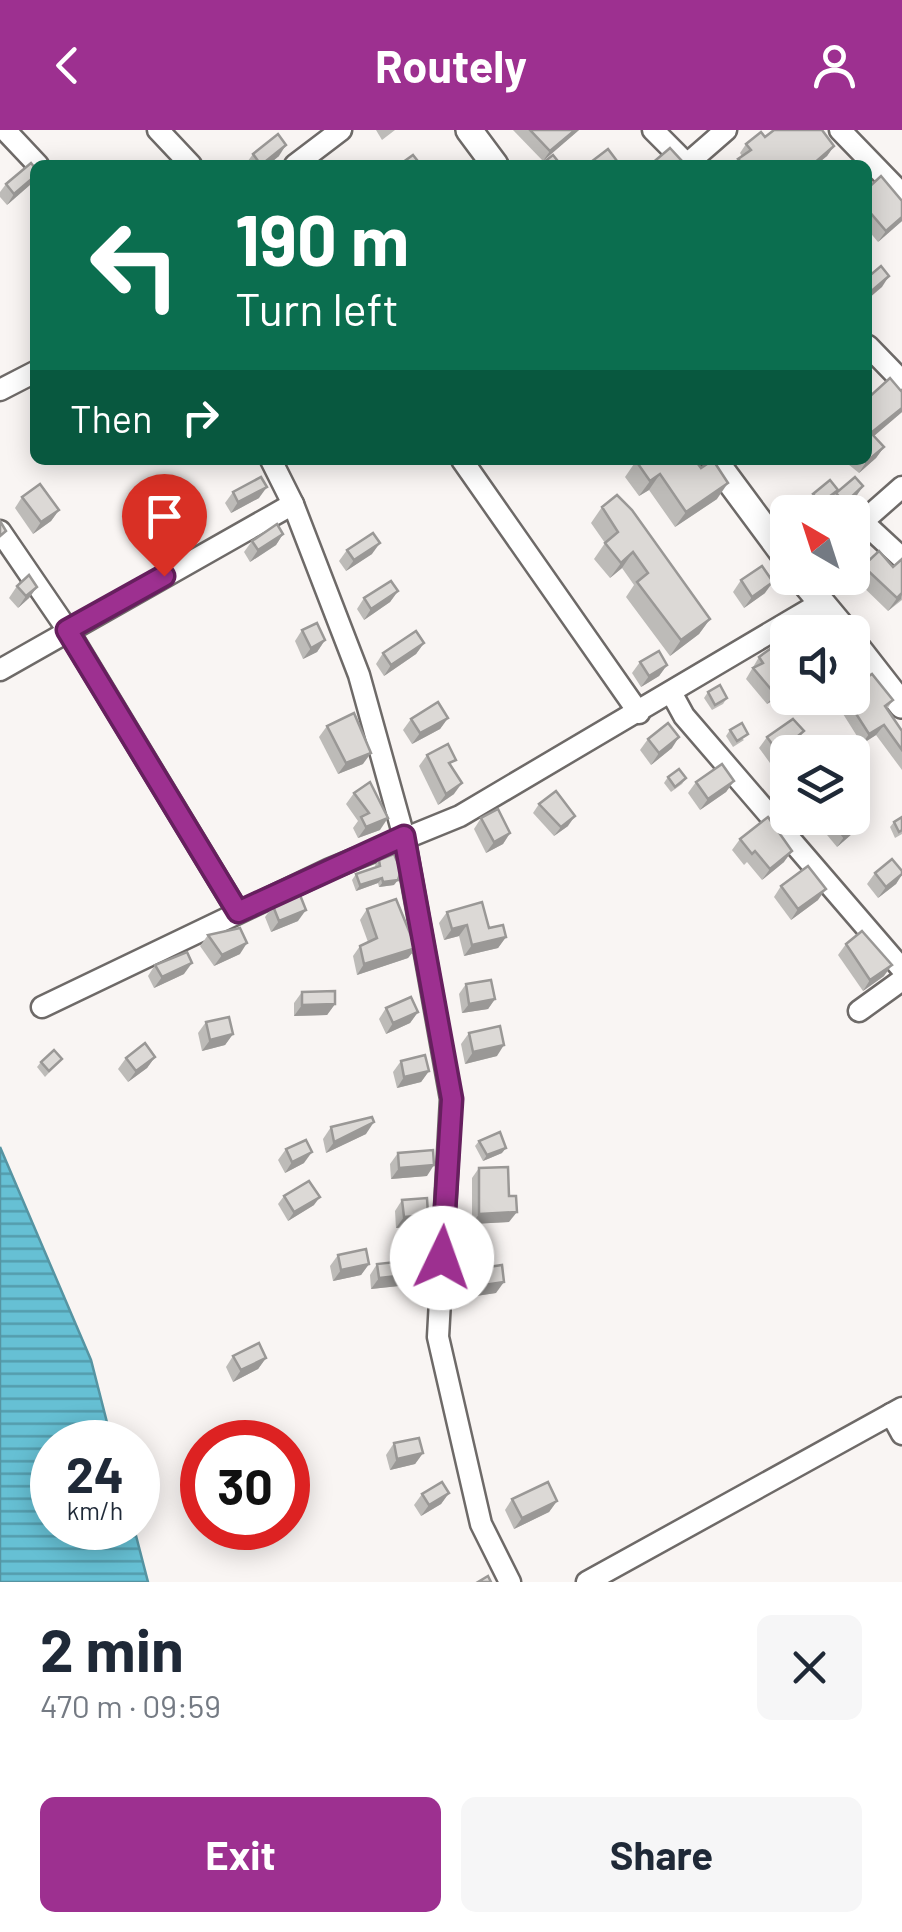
<!DOCTYPE html>
<meta charset="utf-8">
<style>
body{margin:0;font-family:Barlow,sans-serif;background:#f6f6f7;color:#1f2937;height:100vh;display:flex;flex-direction:column;font-size:38px;white-space:nowrap}
*{box-sizing:border-box;margin:0}
p{font-size:32px;color:#747a83}
.icon{flex:none;width:55px;height:55px;fill:none;stroke:currentColor;stroke-width:2;stroke-linecap:round;stroke-linejoin:round}
.map{position:relative;height:1452px;overflow:hidden}
.side{display:flex;flex-direction:column;background:#fff;flex:1}
.side>*{flex:none}
.guide{position:absolute;left:30px;top:30px;width:842px;height:305px;border-radius:15px;box-shadow:0 5px 25px #0003;background:#0b6e4f;color:#fff;overflow:hidden}
.needle{width:65px;rotate:321deg}
.tools{position:absolute;left:770px;top:365px;display:grid;gap:20px}
.tools a{display:grid;place-items:center;width:100px;height:100px;border-radius:15px;background:#fff;box-shadow:0 5px 25px #0003;font-size:50px}
.speed{position:absolute;left:30px;top:1290px;display:flex;gap:20px;font-size:50px;font-weight:700;text-align:center}
.speed>*{display:grid;place-content:center;width:130px;height:130px;border-radius:50%;background:#fff;box-shadow:0 5px 25px #0003;line-height:1}
.speed small{font-size:25px;font-weight:400}
.speed .limit{border:15px solid #d22;background:#fff;color:#111}
.pin{position:absolute;display:grid;place-items:center;width:85px;height:85px;color:#fff;margin:-102px -42px;border-radius:50% 50% 50% 0;rotate:-45deg;box-shadow:0 0 10px #0007}
.pin .icon{rotate:45deg}
.me{position:absolute;width:110px;margin:-55px;rotate:3deg;stroke-linejoin:round;filter:drop-shadow(0 0 8px #0008)}
.turn{display:flex;align-items:center;gap:35px;height:210px;padding:0 40px;font-size:45px}
.turn .icon{width:130px;height:130px;stroke-width:2.5}
.turn b{display:block;font-size:70px;line-height:85px}
.then{display:flex;align-items:center;height:95px;padding:0 40px;background:#0003;gap:20px;font-size:38px}
.round{display:grid;place-items:center;flex:none;width:105px;height:105px;border-radius:15px;background:#f6f6f7}
.head{display:flex;align-items:center;justify-content:space-between;height:170px;padding:0 40px}
h1{font-size:60px;font-weight:700;line-height:75px}
.primary-button{display:flex;gap:20px;margin-top:auto;padding:20px 40px}
.primary-button a{flex:1;height:115px;border-radius:15px;background:#9d3090;color:#fff;font-size:40px;font-weight:700;line-height:115px;text-align:center}
.primary-button a+a{background:#f6f6f7;color:#1f2937}
header{display:flex;justify-content:space-between;align-items:center;height:130px;padding:0 40px;background:#9d3090;color:#fff;font-size:45px;font-weight:700}
.map>svg:first-child{display:block}
.water{fill:url(#water-rules);stroke:#5694a2;stroke-width:2.5}
.lines{fill:none;stroke-linecap:round;stroke-linejoin:round}
.minor-casing{stroke:#6e6a68;stroke-width:25}
.major-casing{stroke:#6e6a68;stroke-width:30}
.minor{stroke:#fff;stroke-width:20}
.major{stroke:#fff;stroke-width:25}
.wall{fill:#bdbbb8}
.shaded-wall{fill:#9a9896}
.building{fill:#dcd9d6;stroke:#9a9896;stroke-width:2.5}
.route-casing{stroke:#661f5e;stroke-width:25}
.route{stroke:#9d3090;stroke-width:18}
</style>
<header><svg class="icon" aria-label="back" viewBox="0 0 24 24"><path d="M15 5l-7 7 7 7"/></svg>Routely<svg class="icon" aria-label="person" viewBox="0 0 24 24"><circle cx="12" cy="8" r="4"/><path d="M4 21q1-7 8-7t8 7"/></svg></header>
<div class="map">
<svg width="902" height="1452" viewBox="0 0 902 1452">
<defs>
<pattern id="water-rules" width="6" height="5" patternUnits="userSpaceOnUse" patternTransform="scale(2.5)"><rect width="6" height="5" fill="#66c0d4"/><path d="M0 2.5h6" fill="none" stroke="#549cac"/></pattern>
</defs>
<rect width="100%" height="100%" fill="#f9f5f3"/>
<path class="water" d="M0,1017L91,1230L112,1312H52V1398H134L148,1452H0Z"/>
<g class="lines">
<defs>
<g id="minor">
<path d="M5,0L38,35"/>
<path d="M158,0L191,35"/>
<path d="M653,0L688,35"/>
<path d="M840,0L902,64"/>
<path d="M687,34L726,0"/>
<path d="M295,35L341,0"/>
<path d="M868,216L902,251"/>
<path d="M0,260L35,242"/>
<path d="M271,330L293,374L359,545L404,707L451,969L438,1207L481,1394L510,1452"/>
<path d="M462,330L639,583"/>
<path d="M863,392L902,428"/>
<path d="M0,401L67,499L238,782"/>
<path d="M852,401L902,357"/>
<path d="M0,540L293,374"/>
<path d="M672,564L684,586L902,839"/>
<path d="M42,877L330,739L460,686L822,472"/>
<path d="M859,881L902,850"/>
<path d="M891,1284L902,1304"/>
<path d="M587,1452L902,1278"/>
</g>
<g id="major">
<path d="M469,0L495,35"/>
<path d="M714,330L788,430"/>
<path d="M801,448L846,502"/>
<path d="M852,511L902,575"/>
</g>
</defs>
<use href="#minor" class="minor-casing"/>
<use href="#major" class="major-casing"/>
<use href="#minor" class="minor"/>
<use href="#major" class="major"/>
</g>
<g class="wall">
<path d="M376,0H395L382,10Z"/>
<path d="M513,0H579L543,31Z"/>
<path d="M765,7L834,16L827,26L816,35H734L742,26L740,23L746,14Z"/>
<path d="M253,24L279,26L268,35H245Z"/>
<path d="M6,54H31L7,75L0,67V62Z"/>
<path d="M868,58L902,91L878,112L868,100Z"/>
<path d="M868,268L902,282L874,306L884,317L876,328L859,343L843,330H868Z"/>
<path d="M636,331L717,369L675,397L649,360L639,366L625,347Z"/>
<path d="M863,356L855,368L838,382H836L829,374L836,363Z"/>
<path d="M838,360L830,371L815,382H811L805,375L813,364Z"/>
<path d="M233,362L259,368L231,383L225,373Z"/>
<path d="M22,367L59,380L51,391L33,404L15,378Z"/>
<path d="M602,377L710,489L699,504L670,526L626,467L634,455L622,438L610,448L594,429L605,413L591,393Z"/>
<path d="M283,404L276,415L250,432L244,422L252,411Z"/>
<path d="M347,420L372,424L346,441L339,431Z"/>
<path d="M902,429V470L888,481L854,448L863,436L893,437Z"/>
<path d="M741,450L765,463L744,478L733,462Z"/>
<path d="M17,456L37,457L29,468L18,478L9,468Z"/>
<path d="M398,461L390,472L364,490L357,479L364,468Z"/>
<path d="M302,500L325,510L317,522L303,529L295,511Z"/>
<path d="M424,513L416,524L384,546L376,534L383,523Z"/>
<path d="M759,527L785,540L788,538V561L767,574L746,549Z"/>
<path d="M640,532L667,535L659,546L641,557L632,543Z"/>
<path d="M860,552L893,570L887,579L902,601V640L876,605L862,614L833,568L822,576L816,568H852Z"/>
<path d="M708,562L727,568L723,574L712,580L704,568Z"/>
<path d="M448,588L440,599L412,614L403,600L411,589Z"/>
<path d="M327,596L363,634L338,644L319,607Z"/>
<path d="M730,600L744,610L733,617L726,606Z"/>
<path d="M804,601L788,622V672L772,654L778,644L759,618L767,607Z"/>
<path d="M648,609L672,618L651,635L640,620Z"/>
<path d="M427,625L451,637L454,664L438,675L419,636Z"/>
<path d="M668,647L686,648L682,654L671,662L664,653Z"/>
<path d="M734,651L726,662L700,680L688,663L696,652Z"/>
<path d="M354,663L380,700L358,708L353,698L358,691L346,674Z"/>
<path d="M539,674L568,696L554,706L533,683Z"/>
<path d="M902,687V704L895,708L890,697L894,692Z"/>
<path d="M481,688L510,703L503,714L486,723L474,699Z"/>
<path d="M813,688H852L860,693L853,703L837,717Z"/>
<path d="M740,709L784,732L762,750L747,732L744,735L732,720Z"/>
<path d="M379,730L394,755L379,757L378,753L356,761L352,750L356,744L376,738L375,735Z"/>
<path d="M902,741V745L896,754L878,768L867,754L875,743Z"/>
<path d="M781,756L818,770L791,790L774,767Z"/>
<path d="M273,776L298,791L271,802L265,787Z"/>
<path d="M367,779L416,818L408,828L357,845L353,826L360,816L368,812L360,790Z"/>
<path d="M447,782L489,798L506,807L498,818L464,826L459,806L444,810L439,793Z"/>
<path d="M208,805L240,824L214,836L200,816Z"/>
<path d="M846,814L884,846L863,861L838,825Z"/>
<path d="M155,835L184,844L154,858L148,846Z"/>
<path d="M466,854L495,869L488,879L462,883L459,864Z"/>
<path d="M302,862L335,874L327,885L294,886V873Z"/>
<path d="M386,878L418,882L410,893L386,904L379,889Z"/>
<path d="M206,892L233,904L225,915L202,921L198,903Z"/>
<path d="M469,903L497,926L465,934L461,914Z"/>
<path d="M155,927L147,938L128,952L118,939L126,928Z"/>
<path d="M62,929L45,947L37,937L41,932Z"/>
<path d="M401,931L429,941L421,952L397,958L393,942Z"/>
<path d="M331,997L366,1004L326,1023L323,1009Z"/>
<path d="M479,1011L502,1023L483,1031L475,1016Z"/>
<path d="M286,1019L304,1033L285,1043L278,1030Z"/>
<path d="M398,1023L427,1046L391,1049L390,1034Z"/>
<path d="M479,1038L509,1092L472,1094V1048Z"/>
<path d="M284,1066L314,1075L288,1091L278,1074Z"/>
<path d="M402,1070L420,1096L396,1098L395,1081Z"/>
<path d="M338,1125L369,1134L361,1145L333,1151L330,1136Z"/>
<path d="M377,1134L408,1155L371,1159L370,1145Z"/>
<path d="M475,1139L496,1163L469,1167L467,1150Z"/>
<path d="M233,1226L266,1228L258,1239L233,1252L226,1237Z"/>
<path d="M394,1313L423,1323L415,1334L390,1340L386,1325Z"/>
<path d="M449,1363L441,1374L421,1386L414,1375L422,1364Z"/>
<path d="M512,1369L557,1371L549,1382L514,1399L505,1380Z"/>
</g>
<g class="shaded-wall">
<path d="M575,0H579L543,31L550,21Z"/>
<path d="M286,15L279,26L268,35H261Z"/>
<path d="M834,16L827,26L816,35H812Z"/>
<path d="M35,46L31,54L7,75L14,64Z"/>
<path d="M902,87V91L878,112L886,101Z"/>
<path d="M889,146L882,157L868,169V164Z"/>
<path d="M902,278V282L868,311L871,303Z"/>
<path d="M884,317L876,328L859,343L866,332Z"/>
<path d="M572,330H602L600,332Z"/>
<path d="M660,344L649,360L639,366L650,351Z"/>
<path d="M728,353L717,369L675,397L686,382Z"/>
<path d="M863,356L855,368L838,382L845,373Z"/>
<path d="M267,357L259,368L231,383L238,372Z"/>
<path d="M838,360L830,371L814,382L821,373Z"/>
<path d="M59,380L51,391L33,404L41,392Z"/>
<path d="M283,404L276,415L250,432L258,420Z"/>
<path d="M380,413L372,424L346,441L354,430Z"/>
<path d="M633,422L622,438L610,448L621,433Z"/>
<path d="M773,452L765,463L744,478L752,467Z"/>
<path d="M37,457L29,468L18,478L26,466Z"/>
<path d="M398,461L390,472L364,490L371,479Z"/>
<path d="M902,463L901,469L888,481L897,468Z"/>
<path d="M710,489L699,504L670,526L681,510Z"/>
<path d="M325,510L317,522L303,529L311,518Z"/>
<path d="M424,513L416,524L384,546L391,535Z"/>
<path d="M667,535L659,546L641,557L649,546Z"/>
<path d="M788,555V561L767,574L775,564Z"/>
<path d="M448,588L440,599L412,614L420,603Z"/>
<path d="M884,595L876,605L862,614L869,604Z"/>
<path d="M679,607L672,618L651,635L659,623Z"/>
<path d="M371,623L363,634L338,644L346,633Z"/>
<path d="M734,651L726,662L700,680L708,669Z"/>
<path d="M462,653L454,664L438,675L446,664Z"/>
<path d="M575,686L568,696L554,706L561,697Z"/>
<path d="M388,688L380,700L358,708L366,697Z"/>
<path d="M860,693L853,703L837,717L844,707Z"/>
<path d="M510,703L503,714L486,723L494,712Z"/>
<path d="M792,721L784,732L762,750L770,739Z"/>
<path d="M902,744L896,754L878,768L886,757Z"/>
<path d="M382,748L378,753L356,761L360,755Z"/>
<path d="M398,750L394,755L379,757L383,752Z"/>
<path d="M826,759L818,770L791,790L798,779Z"/>
<path d="M306,780L298,791L271,802L279,791Z"/>
<path d="M467,795L459,806L444,810L452,799Z"/>
<path d="M506,807L498,818L464,826L472,815Z"/>
<path d="M247,813L240,824L214,836L222,825Z"/>
<path d="M416,818L408,828L357,845L364,834Z"/>
<path d="M192,833L184,844L154,858L162,847Z"/>
<path d="M892,835L884,846L863,861L870,850Z"/>
<path d="M495,869L488,879L462,883L469,874Z"/>
<path d="M335,874L327,885L294,886L302,875Z"/>
<path d="M418,882L410,893L386,904L393,893Z"/>
<path d="M233,904L225,915L202,921L210,910Z"/>
<path d="M504,915L497,926L465,934L473,922Z"/>
<path d="M155,927L147,938L128,952L136,941Z"/>
<path d="M429,941L421,952L397,958L404,947Z"/>
<path d="M374,992L366,1004L326,1023L334,1012Z"/>
<path d="M506,1018L502,1023L483,1031L487,1025Z"/>
<path d="M312,1022L304,1033L285,1043L292,1032Z"/>
<path d="M434,1035L427,1046L391,1049L399,1038Z"/>
<path d="M320,1067L314,1075L288,1091L294,1082Z"/>
<path d="M517,1082L509,1092L472,1094L479,1084Z"/>
<path d="M428,1085L420,1096L396,1098L404,1087Z"/>
<path d="M369,1134L361,1145L333,1151L341,1140Z"/>
<path d="M416,1144L408,1155L371,1159L379,1148Z"/>
<path d="M504,1152L496,1163L469,1167L477,1156Z"/>
<path d="M266,1228L258,1239L233,1252L241,1240Z"/>
<path d="M423,1323L415,1334L390,1340L397,1329Z"/>
<path d="M449,1363L441,1374L421,1386L429,1375Z"/>
<path d="M557,1371L549,1382L514,1399L522,1388Z"/>
</g>
<g class="building">
<path d="M530,0H575L550,21Z"/>
<path d="M774,0H822L834,16L812,35H744L738,29L751,20L746,14L761,2L765,7Z"/>
<path d="M278,4L286,15L261,35L253,24Z"/>
<path d="M670,18L681,30L675,35H650Z"/>
<path d="M608,19L620,35H587Z"/>
<path d="M413,25L421,35H399Z"/>
<path d="M553,25L561,35H546L544,32Z"/>
<path d="M31,33L35,38V46L14,64L6,54Z"/>
<path d="M881,46L902,71V87L886,101L868,80V58Z"/>
<path d="M881,136L889,146L868,164V147Z"/>
<path d="M890,248L901,261L902,260V278L871,303L884,317L866,332L864,330H868V287L870,285L868,282V268Z"/>
<path d="M638,330H695L701,338L713,330L728,353L686,382L660,344L650,351L636,331Z"/>
<path d="M261,347L267,357L238,372L233,362Z"/>
<path d="M855,347L863,356L845,373L836,363Z"/>
<path d="M830,350L838,360L821,373L813,364Z"/>
<path d="M40,354L59,380L41,392L22,367Z"/>
<path d="M617,365L632,380L710,489L681,510L637,452L648,443L633,422L621,433L605,413L618,402L602,377Z"/>
<path d="M0,391L6,401L0,406Z"/>
<path d="M277,394L283,404L258,420L252,411Z"/>
<path d="M373,403L380,413L354,430L347,420Z"/>
<path d="M879,421L893,437L902,429V463L897,468L863,436Z"/>
<path d="M762,436L773,452L752,467L741,450Z"/>
<path d="M29,445L37,457L26,466L17,456Z"/>
<path d="M391,451L398,461L371,479L364,468Z"/>
<path d="M317,493L325,510L311,518L302,500Z"/>
<path d="M416,501L424,513L391,535L383,523Z"/>
<path d="M770,519L785,540L788,538V555L775,564L753,538L763,533L759,527Z"/>
<path d="M659,521L667,535L649,546L640,532Z"/>
<path d="M852,541L860,552L872,544L893,570L885,576L902,601V620L884,595L869,604L846,568H852Z"/>
<path d="M720,555L727,568L715,575L708,562Z"/>
<path d="M438,572L448,588L420,603L411,589Z"/>
<path d="M354,583L371,623L346,633L327,596Z"/>
<path d="M793,589L804,601L792,611L801,622H788V636L767,607Z"/>
<path d="M668,593L679,607L659,623L648,609Z"/>
<path d="M742,593L748,604L737,611L730,600Z"/>
<path d="M448,614L456,630L449,633L462,653L446,664L427,625Z"/>
<path d="M722,634L734,651L708,669L696,652Z"/>
<path d="M788,637V653L779,643Z"/>
<path d="M679,639L686,648L675,657L668,647Z"/>
<path d="M370,652L388,688L366,697L361,687L369,683L354,663Z"/>
<path d="M556,661L575,686L561,697L539,674Z"/>
<path d="M498,679L510,703L494,712L481,688Z"/>
<path d="M852,682L860,693L844,707L829,688H852Z"/>
<path d="M768,687L792,721L770,739L755,721L752,724L740,709Z"/>
<path d="M902,687V700L899,702L894,692Z"/>
<path d="M394,724L401,741L398,750L383,752L382,748L360,755L356,744L380,736L379,730Z"/>
<path d="M892,729L902,741V744L886,757L875,743Z"/>
<path d="M808,736L826,759L798,779L781,756Z"/>
<path d="M300,765L306,780L279,791L273,776Z"/>
<path d="M396,769L416,818L364,834L360,816L377,808L367,779Z"/>
<path d="M482,772L489,798L503,795L506,807L472,815L467,795L452,799L447,782Z"/>
<path d="M240,798L247,813L222,825L208,805Z"/>
<path d="M862,801L892,835L870,850L846,814Z"/>
<path d="M187,822L192,833L162,847L155,835Z"/>
<path d="M491,850L495,869L469,874L466,854Z"/>
<path d="M335,861V874L302,875V862Z"/>
<path d="M411,867L418,882L393,893L386,878Z"/>
<path d="M229,887L233,904L210,910L206,892Z"/>
<path d="M500,896L504,915L473,922L469,903Z"/>
<path d="M145,913L155,927L136,941L126,928Z"/>
<path d="M54,920L62,929L49,941L41,932Z"/>
<path d="M425,925L429,941L404,947L401,931Z"/>
<path d="M372,987L374,992L334,1012L331,997Z"/>
<path d="M500,1002L506,1018L487,1025L479,1011Z"/>
<path d="M306,1010L312,1022L292,1032L286,1019Z"/>
<path d="M433,1020L434,1035L399,1038L398,1023Z"/>
<path d="M508,1037L509,1066H516L517,1082L479,1084V1038Z"/>
<path d="M309,1051L320,1067L294,1082L284,1066Z"/>
<path d="M427,1068L428,1085L404,1087L402,1070Z"/>
<path d="M366,1119L369,1134L341,1140L338,1125Z"/>
<path d="M414,1130L416,1144L379,1148L377,1134Z"/>
<path d="M502,1135L504,1152L477,1156L475,1139Z"/>
<path d="M259,1213L266,1228L241,1240L233,1226Z"/>
<path d="M419,1308L423,1323L397,1329L394,1313Z"/>
<path d="M442,1352L449,1363L429,1375L422,1364Z"/>
<path d="M548,1352L557,1371L522,1388L512,1369Z"/>
<path d="M488,1446L491,1452H478Z"/>
</g>
<g class="lines">
<defs>
<path id="route" d="M164,446L67,500L238,782L404,706L452,969L442,1128"/>
</defs>
<use href="#route" class="route-casing"/>
<use href="#route" class="route"/>
</g>
</svg>
<div class="tools">
<a><svg class="needle" viewBox="-14 -14 28 28"><path d="M0-13l5 13h-10z" fill="#e53935"/><path d="M0 13l5-13h-10z" fill="#747a83"/></svg></a>
<a><svg class="icon" aria-label="sound" viewBox="0 0 24 24"><path d="M4 9h4l5-4v14l-5-4H4zM17 9q2 3 0 6"/></svg></a>
<a><svg class="icon" aria-label="layers" viewBox="0 0 24 24"><path d="M12 4l9 5-9 5-9-5zM3 14l9 5 9-5"/></svg></a>
</div>
<div class="speed"><div>24<small>km/h</small></div><div class="limit">30</div></div>
<div class="pin" style="left:164px;top:446px;background:#d93025"><svg class="icon" aria-label="arrive" viewBox="0 0 24 24"><path d="M6 21V4h12l-3 4 3 4H6"/></svg></div>
<svg class="me" style="left:442px;top:1128px" viewBox="-20 -20 40 40"><circle r="19" fill="#fff"/><path d="M0-13L10 11 0 6-10 11z" fill="#9d3090"/></svg>
<div class="guide">
<div class="turn"><svg class="icon" aria-label="left" viewBox="0 0 24 24"><path d="M17 20v-9H6M10 6l-5 5 5 5"/></svg><div><b>190 m</b>Turn left</div></div>
<div class="then">Then<svg class="icon" aria-label="right" viewBox="0 0 24 24"><path d="M7 20v-9h11M14 6l5 5-5 5"/></svg></div>
</div>
</div>
<section class="side">
<div class="head"><div><h1>2 min</h1><p>470 m · 09:59</p></div><a class="round"><svg class="icon" aria-label="close" viewBox="0 0 24 24"><path d="M6 6l12 12M18 6L6 18"/></svg></a></div>
<div class="primary-button"><a>Exit</a><a>Share</a></div>
</section>
